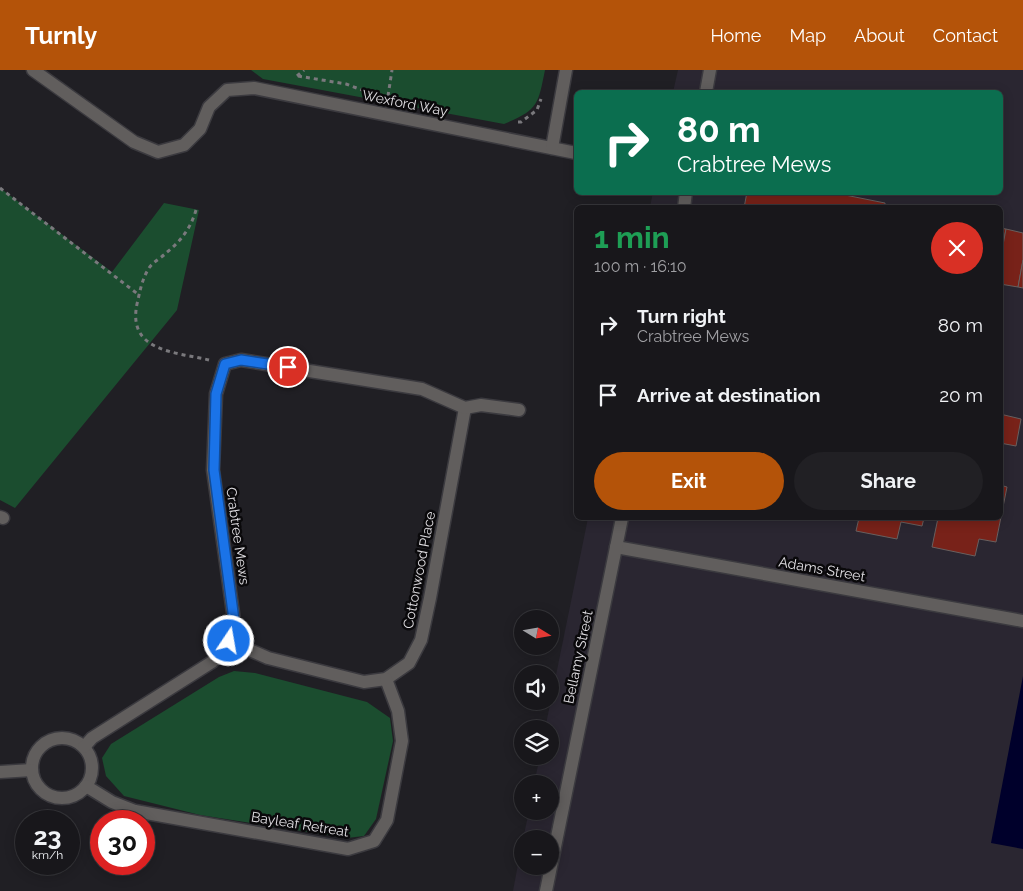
<!DOCTYPE html>
<meta charset="utf-8">
<style>
body{margin:0;font-family:Raleway,sans-serif;background:#212024;color:#f1f3f6;height:100vh;display:flex;flex-direction:column;font-size:19px;white-space:nowrap}
*{box-sizing:border-box;margin:0}
p{font-size:16px;color:#9f9fa3}
.icon{flex:none;width:28px;height:28px;fill:none;stroke:currentColor;stroke-width:2;stroke-linecap:round;stroke-linejoin:round}
.map{position:relative;flex:1;overflow:hidden}
.drawer{position:absolute;left:574px;top:135px;width:429px;height:315px;display:flex;flex-direction:column;background:#18171b;border-radius:8px;box-shadow:0 2px 12px #0003,0 0 0 1px #36363a}
.drawer>*{flex:none}
.banner{position:absolute;left:574px;top:20px;width:429px;height:105px;border-radius:8px;box-shadow:0 2px 12px #0003,0 0 0 1px #36363a;background:#0b6e4f;color:#fff;overflow:hidden}
.needle{width:32px;rotate:101deg}
.fabs{position:absolute;left:514px;top:540px;display:grid;gap:10px}
.fabs a{display:grid;place-items:center;width:45px;height:45px;border-radius:50%;background:#18171b;box-shadow:0 2px 12px #0003,0 0 0 1px #36363a;font-size:25px}
.speed{position:absolute;left:15px;top:740px;display:flex;gap:10px;font-size:25px;font-weight:700;text-align:center}
.speed>*{display:grid;place-content:center;width:65px;height:65px;border-radius:50%;background:#18171b;box-shadow:0 2px 12px #0003,0 0 0 1px #36363a;line-height:1}
.speed small{font-size:12px;font-weight:400}
.speed .limit{border:8px solid #d22;background:#fff;color:#111}
.pin{position:absolute;display:grid;place-items:center;width:42px;height:42px;color:#fff;margin:-21px;border:2px solid #fff;border-radius:50%;box-shadow:0 1px 5px #0007}
.me{position:absolute;width:55px;margin:-28px;rotate:12deg;stroke-linejoin:round;filter:drop-shadow(0 0 4px #0008)}
.turn{display:flex;align-items:center;gap:18px;height:105px;padding:0 20px;font-size:22px}
.turn .icon{width:65px;height:65px;stroke-width:2.5}
.turn b{display:block;font-size:35px;line-height:42px}
.round{display:grid;place-items:center;flex:none;width:52px;height:52px;border-radius:26px;background:#212024}
.overview{display:flex;align-items:center;justify-content:space-between;height:85px;padding:0 20px}
h1{font-size:30px;font-weight:700;line-height:38px;color:#1e9e55}
.button{display:flex;gap:10px;margin-top:auto;padding:10px 20px}
.button a{flex:1;height:58px;border-radius:30px;background:#b45309;color:#fff;font-size:20px;font-weight:700;line-height:58px;text-align:center}
.button a+a{background:#212024;color:#f1f3f6}
ul{padding:0;list-style:none}
li{display:flex;align-items:center;gap:15px;height:70px;padding:0 20px}
li div{flex:1}
li b{display:block;font-size:19px}
li em{font-style:normal}
header{display:flex;align-items:center;gap:30px;box-sizing:border-box;height:70px;padding:0 25px;background:#b45309;color:#fff}
header strong{font-size:24px}
nav{display:flex;gap:28px;margin-inline-start:auto;font-size:18px}
.map>svg:first-child{display:block}
.built{fill:#2a2631}
.green{fill:#1b4d2f}
.water{fill:#00002b}
.building{fill:#782219;stroke:#68605f}
.lines{fill:none;stroke-linecap:round;stroke-linejoin:round}
.minor-casing{stroke:#3b3a3f;stroke-width:15}
.path{stroke:#7a797d;stroke-width:3;stroke-dasharray:4 4;stroke-linecap:butt}
.minor{stroke:#615e5d;stroke-width:12}
.route-casing{stroke:#114b97;stroke-width:12}
.route{stroke:#1a73e8;stroke-width:9}
.labels{text-anchor:middle;dominant-baseline:central;stroke-width:5;stroke-linejoin:round;paint-order:stroke}
.street-label{font-size:14px;fill:#e0dee2;stroke:#0a090b}
</style>
<header>
<strong>Turnly</strong>
<nav><a>Home</a><a>Map</a><a>About</a><a>Contact</a></nav>
</header>
<div class="map">
<svg width="1023" height="821" viewBox="0 0 1023 821">
<rect width="100%" height="100%" fill="#201f24"/>
<path class="built" d="M678,0H1023V821H513L522,773V796H550V769H523L529,741H550V714H534L540,686H550V659H545L588,448H1000V138L650,137L653,122H1000V22H673Z"/>
<g class="green">
<path d="M251,0H545C538,35 538,40 504,54L263,9Z"/>
<path d="M0,118L112,202L164,133L199,140L177,240L15,438L0,430Z"/>
<path d="M234,601L255,603L367,632L390,648L393,671L376,749L364,766L347,768L200,745L124,726L106,706L102,688L111,674L219,607Z"/>
</g>
<path class="water" d="M1023,606V779L991,773Z"/>
<g class="building">
<path d="M747,122H830L885,133V138H744Z"/>
<path d="M1000,158L1006,159L1000,191Z"/>
<path d="M1006,159L1023,163V190L1018,217L1000,214V191Z"/>
<path d="M1023,190V218L1018,217Z"/>
<path d="M1000,344L1021,349L1016,376L1000,373Z"/>
<path d="M1000,415L1007,417L996,472L979,469L975,486L932,477L938,448H1000Z"/>
<path d="M859,448H924L922,456L901,452L897,469L856,461Z"/>
</g>
<g class="lines">
<defs>
<g id="minor">
<path d="M33,0L134,72L158,82L184,75L200,59L209,37L227,20L254,18L576,83"/>
<path d="M706,22L710,0"/>
<path d="M552,78L566,0"/>
<path d="M684,138L686,122"/>
<path d="M0,447L3,448"/>
<path d="M616,477L1023,551"/>
<path d="M229,571L268,588L364,612L386,609L409,593L421,570L430,528L465,338"/>
<circle cx="62" cy="698" r="30"/>
<path d="M84,677L92,668L212,592L229,571L234,550L213,400L216,324L225,294L241,290L422,319L465,338L481,335L519,340"/>
<path d="M0,702L32,700"/>
<path d="M86,716L112,732L135,741L348,779L374,771L387,750L402,671L398,641L386,609"/>
<path d="M546,821L622,448"/>
</g>
</defs>
<use href="#minor" class="minor-casing"/>
<g class="path">
<path d="M297,6L304,0"/>
<path d="M298,6L346,14L362,20"/>
<path d="M388,26L392,0"/>
<path d="M518,52H521L537,40L541,29"/>
<path d="M0,118L139,225"/>
<path d="M196,140C191,158 180,172 166,183C161,188 153,192 149,198C142,209 140,221 137,234C127,282 176,282 209,290"/>
</g>
<use href="#minor" class="minor"/>
</g>
<g class="lines">
<defs>
<path id="route" d="M229,571L234,550L214,400L216,324L225,294L241,290L288,297"/>
</defs>
<use href="#route" class="route-casing"/>
<use href="#route" class="route"/>
</g>
<g class="labels">
<g class="street-label">
<text transform="translate(405 33) rotate(11)">Wexford Way</text>
<text transform="translate(238 466) rotate(82)">Crabtree Mews</text>
<text transform="translate(822 499) rotate(10)">Adams Street</text>
<text transform="translate(419 500) rotate(-79)">Cottonwood Place</text>
<text transform="translate(578 587) rotate(-78)">Bellamy Street</text>
<text transform="translate(300 754) rotate(9)">Bayleaf Retreat</text>
</g>
</g>
</svg>
<div class="fabs">
<a><svg class="needle" viewBox="-14 -14 28 28"><path d="M0-13l5 13h-10z" fill="#e53935"/><path d="M0 13l5-13h-10z" fill="#9f9fa3"/></svg></a>
<a><svg class="icon" aria-label="sound" viewBox="0 0 24 24"><path d="M4 9h4l5-4v14l-5-4H4zM17 9q2 3 0 6"/></svg></a>
<a><svg class="icon" aria-label="layers" viewBox="0 0 24 24"><path d="M12 4l9 5-9 5-9-5zM3 14l9 5 9-5"/></svg></a>
<a>+</a>
<a>−</a>
</div>
<div class="speed"><div>23<small>km/h</small></div><div class="limit">30</div></div>
<div class="pin" style="left:288px;top:297px;background:#d93025"><svg class="icon" aria-label="arrive" viewBox="0 0 24 24"><path d="M6 21V4h12l-3 4 3 4H6"/></svg></div>
<svg class="me" style="left:229px;top:571px" viewBox="-20 -20 40 40"><circle r="17" fill="#1a73e8" stroke="#fff" stroke-width="3"/><path d="M0-11L8 9 0 5-8 9z" fill="#fff"/></svg>
<div class="banner">
<div class="turn"><svg class="icon" aria-label="right" viewBox="0 0 24 24"><path d="M7 20v-9h11M14 6l5 5-5 5"/></svg><div><b>80 m</b>Crabtree Mews</div></div>
</div>
<section class="drawer">
<div class="overview"><div><h1>1 min</h1><p>100 m · 16:10</p></div><a class="round" style="background:#d93025;color:#fff"><svg class="icon" aria-label="close" viewBox="0 0 24 24"><path d="M6 6l12 12M18 6L6 18"/></svg></a></div>
<ul>
<li><svg class="icon" aria-label="right" viewBox="0 0 24 24"><path d="M7 20v-9h11M14 6l5 5-5 5"/></svg><div><b>Turn right</b><p>Crabtree Mews</p></div><em>80 m</em></li>
<li><svg class="icon" aria-label="arrive" viewBox="0 0 24 24"><path d="M6 21V4h12l-3 4 3 4H6"/></svg><div><b>Arrive at destination</b></div><em>20 m</em></li>
</ul>
<div class="button"><a>Exit</a><a>Share</a></div>
</section>
</div>
